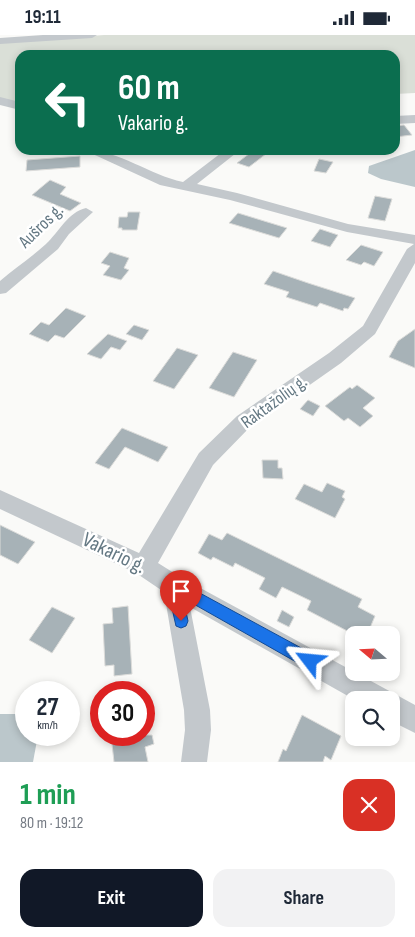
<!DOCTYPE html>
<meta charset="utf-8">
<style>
body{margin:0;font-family:"Sofia Sans Condensed",sans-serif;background:#f2f2f3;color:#1f2937;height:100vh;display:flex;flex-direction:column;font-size:19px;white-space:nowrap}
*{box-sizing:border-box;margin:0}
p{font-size:16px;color:#747a83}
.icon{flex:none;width:28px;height:28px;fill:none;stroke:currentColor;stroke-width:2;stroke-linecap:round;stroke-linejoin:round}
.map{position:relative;height:727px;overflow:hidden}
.side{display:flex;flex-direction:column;background:#fff;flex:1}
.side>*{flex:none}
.top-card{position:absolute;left:15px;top:15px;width:385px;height:105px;border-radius:15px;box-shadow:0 2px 8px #0003;background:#0b6e4f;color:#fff;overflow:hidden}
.needle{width:32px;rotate:289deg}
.controls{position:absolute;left:345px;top:591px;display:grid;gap:10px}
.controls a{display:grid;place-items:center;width:55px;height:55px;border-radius:10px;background:#fff;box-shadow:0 2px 8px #0003;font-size:25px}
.speed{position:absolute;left:15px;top:646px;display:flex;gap:10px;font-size:25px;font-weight:700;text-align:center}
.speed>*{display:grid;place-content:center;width:65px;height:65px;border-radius:50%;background:#fff;box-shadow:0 2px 8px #0003;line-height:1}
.speed small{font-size:12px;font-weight:400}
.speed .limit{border:8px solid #d22;background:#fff;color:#111}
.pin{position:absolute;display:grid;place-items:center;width:42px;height:42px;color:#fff;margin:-51px -21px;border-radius:50% 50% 50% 0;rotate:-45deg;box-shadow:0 0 5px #0007}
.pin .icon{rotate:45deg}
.me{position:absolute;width:55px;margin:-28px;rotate:299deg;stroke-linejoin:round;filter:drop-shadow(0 0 4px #0008)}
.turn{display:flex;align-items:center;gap:18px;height:105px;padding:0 20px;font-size:22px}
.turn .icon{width:65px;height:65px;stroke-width:2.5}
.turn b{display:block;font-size:35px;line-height:42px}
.round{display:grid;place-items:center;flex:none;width:52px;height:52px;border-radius:15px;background:#f2f2f3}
.headline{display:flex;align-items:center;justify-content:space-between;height:85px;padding:0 20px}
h1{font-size:30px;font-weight:700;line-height:38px;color:#1e9e55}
.primary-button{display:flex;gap:10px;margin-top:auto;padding:10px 20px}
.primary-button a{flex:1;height:58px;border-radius:15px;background:#111827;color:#fff;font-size:20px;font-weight:700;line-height:58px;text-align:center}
.primary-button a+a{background:#f2f2f3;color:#1f2937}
.status{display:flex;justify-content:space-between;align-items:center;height:35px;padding:0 25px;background:#fff;direction:ltr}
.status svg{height:14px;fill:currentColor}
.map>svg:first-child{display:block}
.green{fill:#dadfd7}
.water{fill:#bbc7cb}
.building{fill:#a7b2b7;stroke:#dcdcda}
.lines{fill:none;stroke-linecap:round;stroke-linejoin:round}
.minor{fill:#c3c8cc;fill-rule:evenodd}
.route{fill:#1a73e8;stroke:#114b97}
.labels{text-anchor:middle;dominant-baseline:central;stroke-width:5;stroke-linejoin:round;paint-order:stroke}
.street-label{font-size:18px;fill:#647883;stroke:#fff}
.near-street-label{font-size:21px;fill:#647883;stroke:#fff}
</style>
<div class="status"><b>19:11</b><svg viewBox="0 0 49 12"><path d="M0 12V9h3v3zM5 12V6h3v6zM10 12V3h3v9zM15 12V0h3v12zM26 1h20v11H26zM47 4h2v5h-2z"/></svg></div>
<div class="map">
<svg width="415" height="727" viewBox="0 0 415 727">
<rect width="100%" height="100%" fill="#fafaf8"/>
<path class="green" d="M104,0H415V58L395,59V20H20V68L0,64V8Z"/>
<g class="water">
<path d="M415,115V152L381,144L368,138L369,131Z"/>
<path d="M0,679H26V700H38L33,727H0Z"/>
</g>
<g class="building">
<path d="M404,90L412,100L395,102V91Z"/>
<path d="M254,115H271L249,132L237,128Z"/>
<path d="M80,121V132L26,136L27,125Z"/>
<path d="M319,124L333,127L326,138L314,136Z"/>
<path d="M50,145L66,152L60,159L81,168L70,176L32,160Z"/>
<path d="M375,161L392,164L385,186L368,183Z"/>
<path d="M128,177H140L137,195H122V193H118L119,182H127Z"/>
<path d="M238,178L287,193L279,203L229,188Z"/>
<path d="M320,194L338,200L330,212L311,206Z"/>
<path d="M361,210L383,217L374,231L364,227L361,230L346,225Z"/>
<path d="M110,217L129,223L124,233L129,235L121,245L103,240L110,231L101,228Z"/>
<path d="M273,236L308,248L355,263L348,274L344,273L343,276L320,268L317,272L286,262L289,257L264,249Z"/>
<path d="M66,273L86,281L64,303L55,300L48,307L29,299L41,287L49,290Z"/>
<path d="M134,290L149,295L142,305L126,299Z"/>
<path d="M415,294V333L389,322L398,306Z"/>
<path d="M108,299L127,306L120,315L111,312L101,324L87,319Z"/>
<path d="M177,313L198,320L174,354L153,346Z"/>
<path d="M233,317L257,325L234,362L209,353Z"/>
<path d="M357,350L375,363L363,373L373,381L360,392L348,383L344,386L325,371L350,352L352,354Z"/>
<path d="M308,365L320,371L313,381L300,374Z"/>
<path d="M122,393L168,412L158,427L125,412L109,434L95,428Z"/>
<path d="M262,425H278V433H282L283,444L263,443Z"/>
<path d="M327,448L345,456L342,462L345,464L335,483L295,464L304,449L322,457Z"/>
<path d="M0,490L35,507L18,529L0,520Z"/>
<path d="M227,498L362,564L358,572L375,581L367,600H355L307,575L311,566L282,552L276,563L259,554L265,543L235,528L233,532L213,522L211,525L198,518L209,499L222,505Z"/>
<path d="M128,571L132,639L114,641V630L105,631L103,589L113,588L112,573Z"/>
<path d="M52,572L75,583L52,618L29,605Z"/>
<path d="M282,575L294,582L289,592L277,586Z"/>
<path d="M302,680L341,701L331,725L325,721L323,727H278L283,714L286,716Z"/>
<path d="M111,700H152L154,709L145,712L148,727H114Z"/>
</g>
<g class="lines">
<g class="minor">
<path d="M43,0H97L92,3L0,9V3Z"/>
<path d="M0,62L20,67V75L0,70Z"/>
<path d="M415,80V88L395,89V81Z"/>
<path d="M84,115C120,115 149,140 183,147L225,115H240L197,149L237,158L348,189L415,200V228L375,299L341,328L251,391L213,430L158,528L182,543L415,670V698L391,686V665H355L190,572L210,675L211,695L207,727H181L185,695L184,675L164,557L136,538L0,474V455L139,518L199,418L237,381L329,318L363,291L407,214L414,209L347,197L230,165L160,150Z"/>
<path d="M86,173L93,177L69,199L58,214L6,258L0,259V246C15,233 32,222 46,209C59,197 68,177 86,173Z"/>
</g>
</g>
<path class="route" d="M174,544L316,621L318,626L316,632L310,634L305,632L183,563L188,586L186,591L181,593L176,591L167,551L169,546Z"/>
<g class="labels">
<g class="street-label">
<text transform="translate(41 191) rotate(-44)">Aušros g.</text>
<text transform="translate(274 367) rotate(-36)">Raktažolių g.</text>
</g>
<g class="near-street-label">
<text transform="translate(114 518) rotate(26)">Vakario g.</text>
</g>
</g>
</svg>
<div class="controls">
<a><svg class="needle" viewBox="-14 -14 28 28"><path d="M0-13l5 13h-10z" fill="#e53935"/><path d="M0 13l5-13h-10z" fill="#747a83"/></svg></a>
<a><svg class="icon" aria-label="search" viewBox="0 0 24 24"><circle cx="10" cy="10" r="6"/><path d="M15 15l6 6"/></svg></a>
</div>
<div class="speed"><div>27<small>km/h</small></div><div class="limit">30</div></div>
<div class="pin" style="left:181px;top:586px;background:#d93025"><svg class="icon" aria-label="arrive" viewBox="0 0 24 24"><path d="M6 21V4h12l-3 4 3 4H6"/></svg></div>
<svg class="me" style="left:310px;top:626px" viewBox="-20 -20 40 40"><path d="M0-17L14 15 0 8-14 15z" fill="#1a73e8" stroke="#fff" stroke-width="4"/></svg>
<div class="top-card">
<div class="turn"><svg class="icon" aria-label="left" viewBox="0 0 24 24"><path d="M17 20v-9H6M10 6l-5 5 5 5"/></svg><div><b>60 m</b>Vakario g.</div></div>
</div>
</div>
<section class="side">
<div class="headline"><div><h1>1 min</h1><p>80 m · 19:12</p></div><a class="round" style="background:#d93025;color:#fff"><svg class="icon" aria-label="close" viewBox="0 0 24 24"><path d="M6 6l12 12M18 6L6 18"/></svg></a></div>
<div class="primary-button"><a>Exit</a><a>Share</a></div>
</section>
